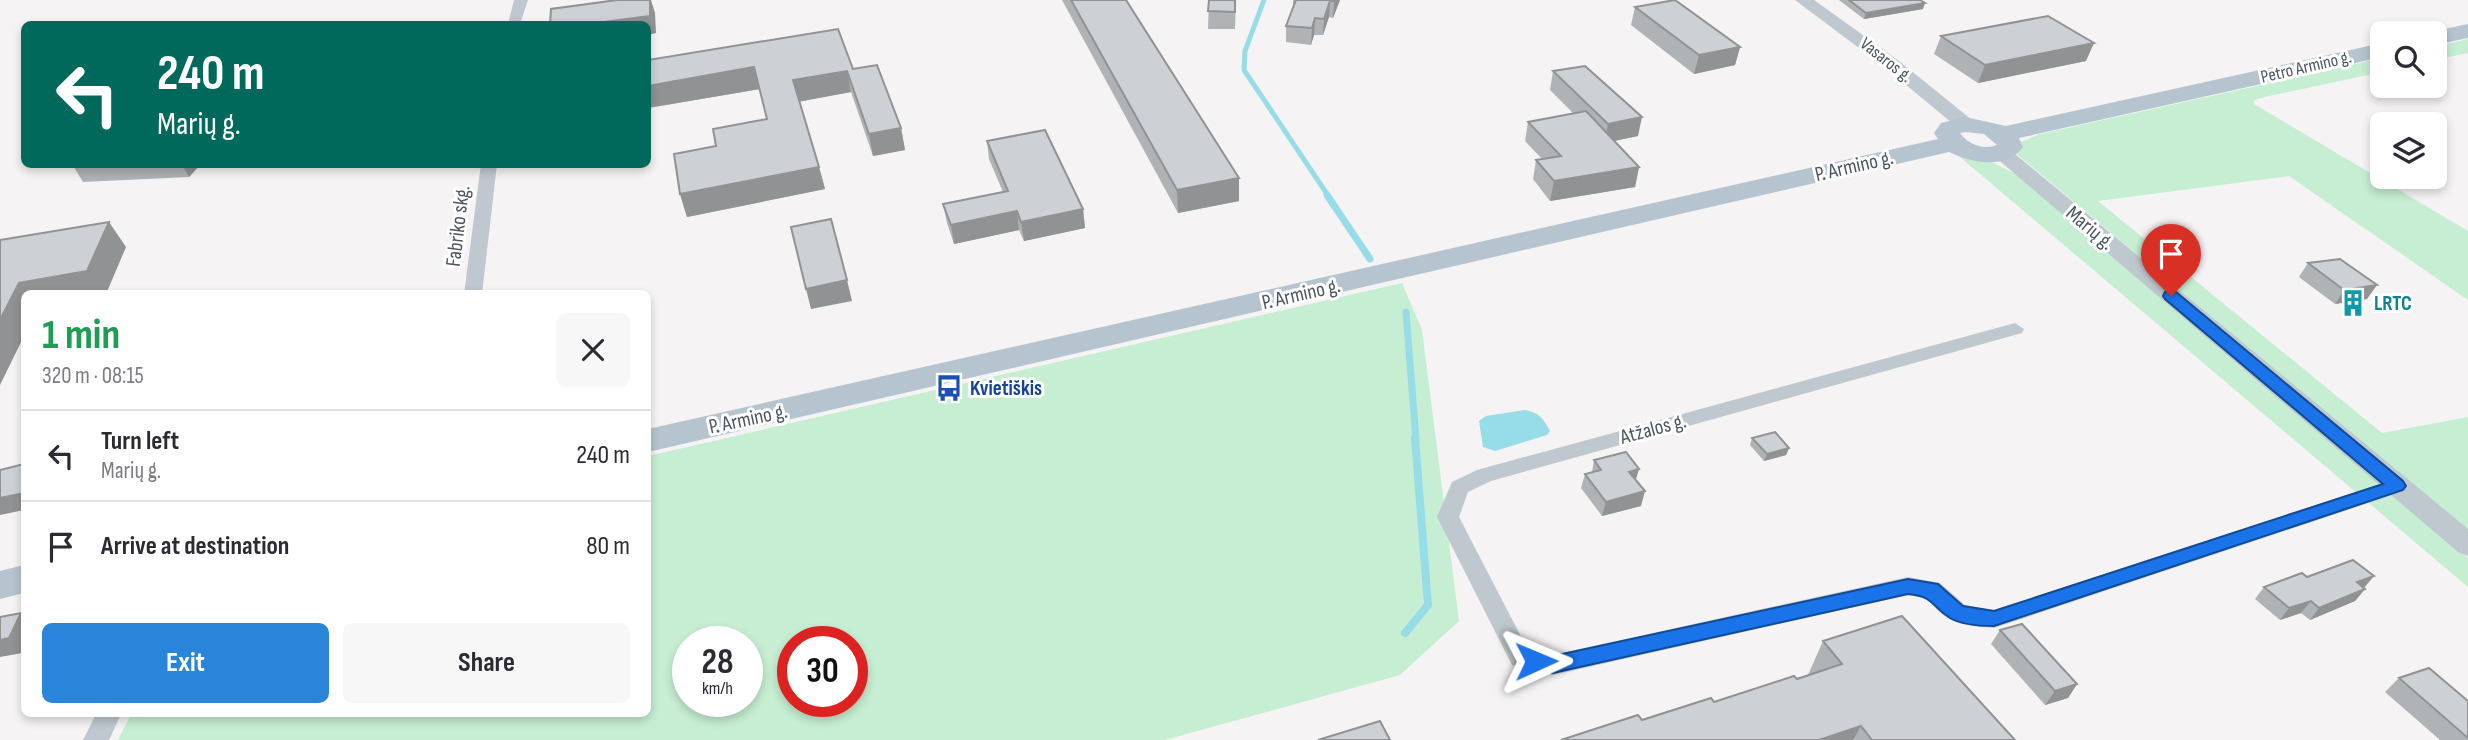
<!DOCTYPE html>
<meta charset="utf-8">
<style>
body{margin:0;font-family:"Sofia Sans Condensed",sans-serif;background:#f7f7f7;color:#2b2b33;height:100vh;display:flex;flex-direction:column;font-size:26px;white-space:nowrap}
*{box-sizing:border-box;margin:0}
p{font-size:23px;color:#7c7c81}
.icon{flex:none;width:38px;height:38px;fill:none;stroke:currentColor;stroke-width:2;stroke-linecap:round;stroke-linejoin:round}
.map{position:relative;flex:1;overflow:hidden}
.side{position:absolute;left:21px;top:290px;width:630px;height:427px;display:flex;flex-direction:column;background:#fff;border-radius:10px;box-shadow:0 4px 10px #0003}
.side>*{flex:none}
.top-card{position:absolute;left:21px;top:21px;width:630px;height:147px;border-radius:10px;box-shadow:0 4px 10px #0003;background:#00695c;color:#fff;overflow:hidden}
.fabs{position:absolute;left:2370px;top:21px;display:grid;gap:14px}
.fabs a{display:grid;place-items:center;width:77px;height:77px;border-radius:10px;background:#fff;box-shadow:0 4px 10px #0003;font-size:35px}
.speed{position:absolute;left:672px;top:626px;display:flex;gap:14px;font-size:35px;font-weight:700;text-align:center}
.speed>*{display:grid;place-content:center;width:91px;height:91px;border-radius:50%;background:#fff;box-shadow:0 4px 10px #0003;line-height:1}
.speed small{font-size:18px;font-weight:400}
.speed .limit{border:10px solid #d22;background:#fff;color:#111}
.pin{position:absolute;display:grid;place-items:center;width:60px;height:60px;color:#fff;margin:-72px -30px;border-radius:50% 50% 50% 0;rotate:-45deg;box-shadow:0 0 7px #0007}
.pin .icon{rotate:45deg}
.me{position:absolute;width:77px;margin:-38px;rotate:89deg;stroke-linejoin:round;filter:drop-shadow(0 0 5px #0008)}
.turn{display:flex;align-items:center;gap:24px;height:147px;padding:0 21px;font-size:32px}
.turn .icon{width:91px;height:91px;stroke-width:2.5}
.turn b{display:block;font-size:49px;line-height:60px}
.round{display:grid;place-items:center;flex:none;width:74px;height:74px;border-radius:10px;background:#f7f7f7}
.summary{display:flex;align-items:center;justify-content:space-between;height:119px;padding:0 21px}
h1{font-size:42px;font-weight:700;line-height:52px;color:#1e9e55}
.cta{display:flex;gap:14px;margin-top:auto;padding:14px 21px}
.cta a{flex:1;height:80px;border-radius:10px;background:#2885da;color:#fff;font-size:28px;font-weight:700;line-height:80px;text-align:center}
.cta a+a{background:#f7f7f7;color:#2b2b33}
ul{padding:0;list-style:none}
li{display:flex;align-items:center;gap:21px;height:91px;padding:0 21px;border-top:2px solid #e1e1e2}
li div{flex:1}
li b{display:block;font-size:26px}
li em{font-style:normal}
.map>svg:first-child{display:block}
.green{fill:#c6eed2;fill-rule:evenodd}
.water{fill:#96dde7}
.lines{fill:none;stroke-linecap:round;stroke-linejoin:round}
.stream-far2{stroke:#96dde7;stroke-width:5}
.stream-far1{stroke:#96dde7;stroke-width:7}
.stream{stroke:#96dde7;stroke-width:8}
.minor{fill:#bfc8ce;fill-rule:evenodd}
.tertiary{fill:#bfc8ce;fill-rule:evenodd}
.primary{fill:#b5c4cf;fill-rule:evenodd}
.wall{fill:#b0b3b6}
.shaded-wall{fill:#909294}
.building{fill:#cdd0d4;stroke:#909294;stroke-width:2}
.route{fill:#1a73e8;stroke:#114b97;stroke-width:2}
.labels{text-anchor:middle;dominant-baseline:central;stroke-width:6;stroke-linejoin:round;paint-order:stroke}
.far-street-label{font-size:18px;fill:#4b575f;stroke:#fff}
.street-label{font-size:21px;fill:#4b575f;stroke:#fff}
.culture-label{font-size:21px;font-weight:bold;fill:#0d838f;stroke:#fff;text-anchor:start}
.transit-label{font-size:21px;font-weight:bold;fill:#164399;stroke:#fff;text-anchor:start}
</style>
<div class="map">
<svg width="2468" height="740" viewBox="0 0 2468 740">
<rect width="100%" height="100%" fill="#f5f3f3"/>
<g class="green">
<path d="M2468,39V53L2434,60V47Z"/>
<path d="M2382,58V72L2269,96L2254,100V104L2468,231V300L2289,176L2098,201L2382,433L2468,417V531L2013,151L2014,145L2040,134Z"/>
<path d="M1960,157L1986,159L2019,176L2468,558V587Z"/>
<path d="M1402,283L1422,330L1459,621L1400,675L1165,740H118L131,714H648V456ZM688,642H747V702H688ZM793,642H852V702H793Z"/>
</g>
<path class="water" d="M1525,410C1538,412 1544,419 1550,431L1547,435L1495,451L1483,447L1479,421L1486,416Z"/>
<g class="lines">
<path class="stream-far2" d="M1264,0L1245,51L1244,70L1329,197"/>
<g class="stream-far1">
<path d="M1327,195L1370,259"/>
<path d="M1406,312L1416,440"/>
</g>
<path class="stream" d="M1405,633L1428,605L1415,438"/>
<g class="minor">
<path d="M514,0H528L520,24H508Z"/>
<path d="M481,164H497L482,294H464Z"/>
<path d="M2015,323L2024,329L2022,333L1491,481L1468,492L1459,517L1528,650L1553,655L1908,577L1940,583L1965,605L1994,610L2390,481L2397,478L2404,481L2408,486L2404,491L1994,628C1980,627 1963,626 1950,619C1929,608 1938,599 1908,595L1553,675L1512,665L1437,517L1452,482L1477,470Z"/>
<path d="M96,714H121L109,740H83Z"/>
</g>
<g class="tertiary">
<path d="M1795,0H1814L1899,61L1972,120L1975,124L1972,128H1958L1887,69Z"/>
<path d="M2002,147L2009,149L2468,529V556L2458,552L1995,157L1992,153L1995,149Z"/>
</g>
<g class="primary">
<path d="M2468,24V38L2434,45V33H2426Z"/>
<path d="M2382,43V57L2019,138L2023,147C2007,170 1971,163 1949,152L648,452V429L1938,139L1934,133L1941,123L1965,117L2006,126ZM1966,132L1984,134L1997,145C1983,150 1969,145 1960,133Z"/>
<path d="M24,565V593L0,599V571Z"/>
</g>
</g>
<g class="wall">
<path d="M1062,0H1126L1239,178V201L1178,213Z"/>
<path d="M1209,0H1236L1235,29H1208Z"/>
<path d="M1293,0H1340L1333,18L1329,17L1323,35H1314L1311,45L1286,42V26L1293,8Z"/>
<path d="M1839,0H1920L1923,9L1864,19Z"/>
<path d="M1635,7L1740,47L1735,65L1694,74L1631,25Z"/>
<path d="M1941,36L2086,61L1978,83L1934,54Z"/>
<path d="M853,69L901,128L905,150L873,156L851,92L799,101L819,167L825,189L687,217L680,194L716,146L767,119L760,89L648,108Z"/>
<path d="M1553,71L1638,136L1614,141L1639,167L1635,187L1550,201L1533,179L1536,160L1542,159L1525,141L1528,122L1574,114L1550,90Z"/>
<path d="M987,141L1083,209L1085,228L1024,241L1019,230L954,244L947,223L943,204L1003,192L989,159Z"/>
<path d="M72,164H201L189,177L83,182Z"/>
<path d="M2308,263L2367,299L2335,304L2299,277Z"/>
<path d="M1752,438L1789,448L1786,455L1764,461L1750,445Z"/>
<path d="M1594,460L1636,480L1641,506L1602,516L1581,488L1585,474L1592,472Z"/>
<path d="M2307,577L2364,588L2365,589L2355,601L2310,620L2301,613L2280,620L2255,599L2264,587Z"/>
<path d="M2000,630L2077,684L2068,698L2045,705L1991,644Z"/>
<path d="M1823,641L2015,740H1561L1714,702L1808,675Z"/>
<path d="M2399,678L2468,701V740H2440L2385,692Z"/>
</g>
<g class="shaded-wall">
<path d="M651,0L655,13L656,33L648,35V24H588Z"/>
<path d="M1334,0H1340L1333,18L1334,1Z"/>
<path d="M1330,1L1329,17L1323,35L1324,19Z"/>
<path d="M1925,3L1923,9L1864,19L1866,13Z"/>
<path d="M1315,18L1314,35L1311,45L1312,28Z"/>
<path d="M2094,43L2086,61L1978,83L1985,65Z"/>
<path d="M1740,47L1735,65L1694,74L1699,55Z"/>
<path d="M754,67L760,89L648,108V86Z"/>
<path d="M847,71L851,92L798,102L793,80Z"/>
<path d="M1642,117L1638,136L1604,143L1608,124Z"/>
<path d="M901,128L905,150L873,156L869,134Z"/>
<path d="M182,164H201L189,177Z"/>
<path d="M819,167L825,189L687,217L680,194Z"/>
<path d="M1639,167L1635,187L1550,201L1554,181Z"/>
<path d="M1239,178V201L1178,213L1177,190Z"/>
<path d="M1083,209L1085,228L1024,241L1021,222Z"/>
<path d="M1017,211L1019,230L954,244L951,225Z"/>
<path d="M109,222L126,247L106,294H24V336L0,385V320L19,283Z"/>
<path d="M847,280L852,301L811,309L806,289Z"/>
<path d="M2377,285L2367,299L2335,304L2344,290Z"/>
<path d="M1789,448L1786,455L1764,461L1767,454Z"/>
<path d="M1639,469L1635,483L1629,472Z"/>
<path d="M1645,491L1641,506L1602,516L1606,502Z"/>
<path d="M24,493V510L0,515V498Z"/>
<path d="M2374,576L2364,588L2357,582Z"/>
<path d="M2365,589L2355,601L2310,620L2319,608Z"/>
<path d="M2311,601L2301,613L2280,620L2289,608Z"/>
<path d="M21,613L24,617V648L22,653L0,657V640Z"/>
<path d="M2077,684L2068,698L2045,705L2055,691Z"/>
<path d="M1861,726L1853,740H1819Z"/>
</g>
<g class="building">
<path d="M617,0H650V16L588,24H550L551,9Z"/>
<path d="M1071,0H1126L1239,178L1177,190Z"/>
<path d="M1209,0H1235V12L1208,11Z"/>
<path d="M1296,0H1334V1H1330L1324,19L1315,18L1312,28L1286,26Z"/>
<path d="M1675,0L1740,47L1699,55L1635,7Z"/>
<path d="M1849,0H1920L1925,3L1866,13Z"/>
<path d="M2048,16L2094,43L1985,65L1941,36Z"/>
<path d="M838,29L853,69L877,65L901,128L869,134L847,71L793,80L819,167L680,194L674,154L716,146L713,129L767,119L754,67L648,86V60Z"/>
<path d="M1585,66L1642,117L1608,124L1553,71Z"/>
<path d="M1586,111L1639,167L1554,181L1536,160L1561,156L1528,122Z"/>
<path d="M1045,130L1083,209L1021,222L1017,211L951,225L943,204L1008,191L987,141Z"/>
<path d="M831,219L847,280L806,289L791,227Z"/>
<path d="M109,222L87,271L19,283L0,320V240Z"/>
<path d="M2340,259L2377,285L2344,290L2308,263Z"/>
<path d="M1775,432L1789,448L1767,454L1752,438Z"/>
<path d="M1626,452L1639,469L1629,472L1645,491L1606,502L1585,474L1601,470L1594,460Z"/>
<path d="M24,464V493L0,498V470Z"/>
<path d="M2353,560L2374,576L2357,582L2365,589L2319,608L2311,601L2289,608L2264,587L2302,573L2307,577Z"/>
<path d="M21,613L9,638L0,640V617Z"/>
<path d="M1902,616L2015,740H1872L1861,726L1819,740H1561L1638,715L1642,720L1711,698L1714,702L1794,676L1797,679L1842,664L1823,641Z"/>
<path d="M2022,624L2077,684L2055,691L2000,630Z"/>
<path d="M2429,668L2468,701V738L2399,678Z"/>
<path d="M1380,721L1390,740H1318Z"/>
</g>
<path class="route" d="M2171,291L2176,292L2403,481L2406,486L2403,490L1994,626C1980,626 1962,625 1950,618C1929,605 1936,597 1908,594L1553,673L1529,667L1526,661L1529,655L1536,653L1553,656L1908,579L1938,584L1963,606L1994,611L2383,484L2165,299L2163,296L2165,292Z"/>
<defs>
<symbol id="building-bare" viewBox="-9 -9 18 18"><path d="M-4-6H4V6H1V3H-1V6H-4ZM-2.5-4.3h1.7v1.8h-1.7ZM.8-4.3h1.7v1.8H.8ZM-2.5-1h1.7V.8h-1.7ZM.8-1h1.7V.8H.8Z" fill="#0f9aa8" stroke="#fff" stroke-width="2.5" paint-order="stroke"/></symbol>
<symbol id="bus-bare" viewBox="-9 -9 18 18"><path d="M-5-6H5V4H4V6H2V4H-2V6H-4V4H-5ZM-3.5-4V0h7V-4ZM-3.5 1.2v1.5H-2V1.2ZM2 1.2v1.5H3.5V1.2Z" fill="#1a4fb4" stroke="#fff" stroke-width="2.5" paint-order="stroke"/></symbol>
</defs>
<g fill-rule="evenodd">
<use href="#building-bare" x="2334" y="284" width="38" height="38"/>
<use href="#bus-bare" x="930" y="369" width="38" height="38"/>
</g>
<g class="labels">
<g class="far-street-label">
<text transform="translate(1886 60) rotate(38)">Vasaros g.</text>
<text transform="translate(2306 67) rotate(-13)">Petro Armino g.</text>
</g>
<g class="street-label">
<text transform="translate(1854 166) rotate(-13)">P. Armino g.</text>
<text transform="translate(458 226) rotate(-83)">Fabriko skg.</text>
<text transform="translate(2090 228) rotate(40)">Marių g.</text>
<text transform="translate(1301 294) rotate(-13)">P. Armino g.</text>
<text transform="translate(748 419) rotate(-12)">P. Armino g.</text>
<text transform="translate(1653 429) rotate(-15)">Atžalos g.</text>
</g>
<g class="culture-label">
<text x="2374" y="303">LRTC</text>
</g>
<g class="transit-label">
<text x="970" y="388">Kvietiškis</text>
</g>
</g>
</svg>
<div class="fabs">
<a><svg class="icon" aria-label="search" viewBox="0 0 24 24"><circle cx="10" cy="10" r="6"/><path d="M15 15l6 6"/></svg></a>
<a><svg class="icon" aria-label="layers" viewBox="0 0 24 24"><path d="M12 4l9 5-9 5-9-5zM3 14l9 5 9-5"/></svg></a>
</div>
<div class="speed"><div>28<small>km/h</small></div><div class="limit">30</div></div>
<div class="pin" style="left:2171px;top:296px;background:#d93025"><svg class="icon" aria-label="arrive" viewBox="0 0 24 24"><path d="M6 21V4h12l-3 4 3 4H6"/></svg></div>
<svg class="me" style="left:1536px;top:661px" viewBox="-20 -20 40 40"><path d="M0-17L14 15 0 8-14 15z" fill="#1a73e8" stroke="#fff" stroke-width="4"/></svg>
<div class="top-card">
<div class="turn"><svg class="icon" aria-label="left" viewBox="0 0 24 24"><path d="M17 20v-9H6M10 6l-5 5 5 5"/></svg><div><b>240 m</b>Marių g.</div></div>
</div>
<section class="side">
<div class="summary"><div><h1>1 min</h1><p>320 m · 08:15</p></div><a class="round"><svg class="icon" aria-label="close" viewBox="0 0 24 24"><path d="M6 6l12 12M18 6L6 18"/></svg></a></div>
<ul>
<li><svg class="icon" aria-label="left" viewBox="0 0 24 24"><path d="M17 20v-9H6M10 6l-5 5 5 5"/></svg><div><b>Turn left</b><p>Marių g.</p></div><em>240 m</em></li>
<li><svg class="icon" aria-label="arrive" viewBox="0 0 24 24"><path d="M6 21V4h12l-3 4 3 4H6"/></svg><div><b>Arrive at destination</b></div><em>80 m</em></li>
</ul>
<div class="cta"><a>Exit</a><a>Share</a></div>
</section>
</div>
